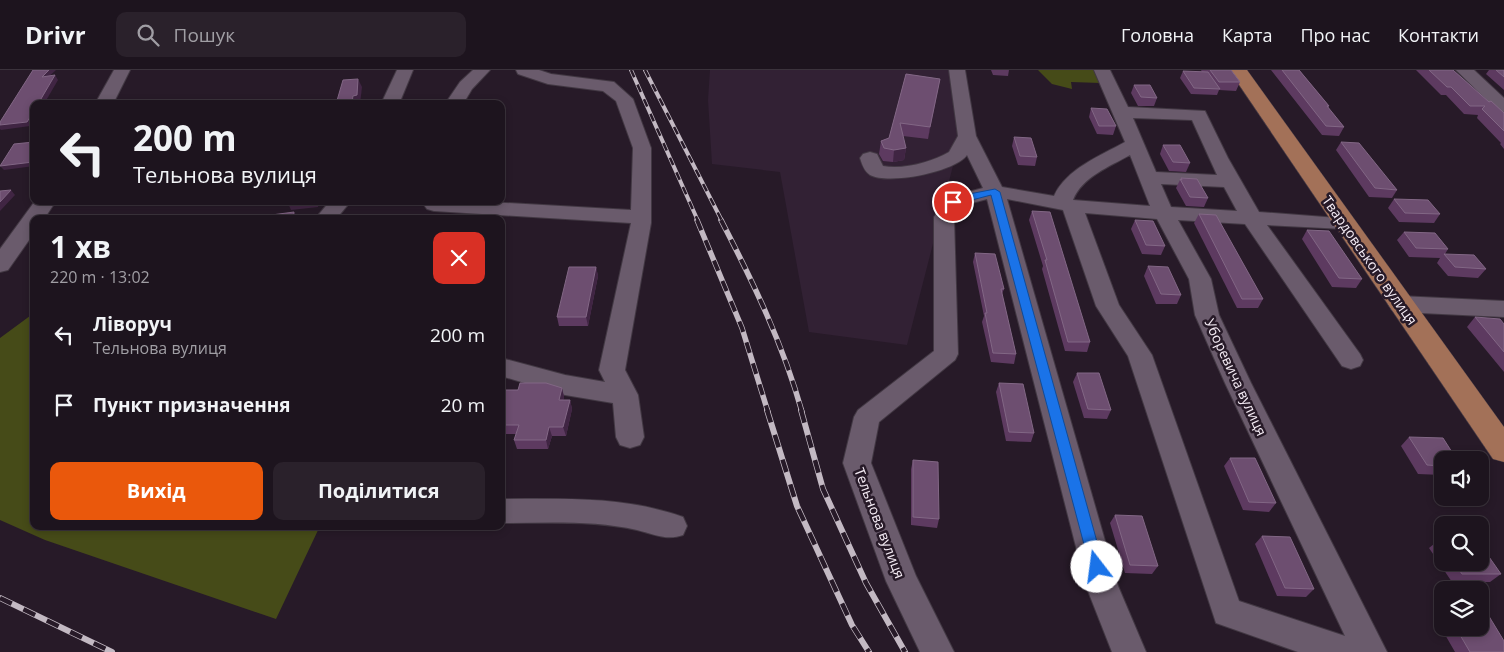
<!DOCTYPE html>
<html lang="uk">
<meta charset="utf-8">
<style>
body{margin:0;font-family:"Open Sans",sans-serif;background:#2a212b;color:#f1f3f6;height:100vh;display:flex;flex-direction:column;font-size:19px;white-space:nowrap}
*{box-sizing:border-box;margin:0}
p{font-size:16px;color:#a09ea4}
.icon{flex:none;width:28px;height:28px;fill:none;stroke:currentColor;stroke-width:2;stroke-linecap:round;stroke-linejoin:round}
.map{position:relative;flex:1;overflow:hidden}
.details{position:absolute;left:30px;top:145px;width:475px;height:315px;display:flex;flex-direction:column;background:#1d141e;border-radius:10px;box-shadow:0 2px 8px #0003,0 0 0 1px #3b333c}
.details>*{flex:none}
.hud{position:absolute;left:30px;top:30px;width:475px;height:105px;border-radius:10px;box-shadow:0 2px 8px #0003,0 0 0 1px #3b333c;background:#1d141e;color:#f1f3f6;overflow:hidden}
.controls{position:absolute;left:1434px;top:381px;display:grid;gap:10px}
.controls a{display:grid;place-items:center;width:55px;height:55px;border-radius:10px;background:#1d141e;box-shadow:0 2px 8px #0003,0 0 0 1px #3b333c;font-size:25px}
.pin{position:absolute;display:grid;place-items:center;width:42px;height:42px;color:#fff;margin:-21px;border:2px solid #fff;border-radius:50%;box-shadow:0 1px 5px #0007}
.me{position:absolute;width:55px;margin:-28px;rotate:345deg;stroke-linejoin:round;filter:drop-shadow(0 0 4px #0008)}
.turn{display:flex;align-items:center;gap:18px;height:105px;padding:0 20px;font-size:22px}
.turn .icon{width:65px;height:65px;stroke-width:2.5}
.turn b{display:block;font-size:35px;line-height:42px}
.round{display:grid;place-items:center;flex:none;width:52px;height:52px;border-radius:10px;background:#2a212b}
.head{display:flex;align-items:center;justify-content:space-between;height:85px;padding:0 20px}
h1{font-size:30px;font-weight:700;line-height:38px}
.button{display:flex;gap:10px;margin-top:auto;padding:10px 20px}
.button a{flex:1;height:58px;border-radius:10px;background:#ea580c;color:#fff;font-size:20px;font-weight:700;line-height:58px;text-align:center}
.button a+a{background:#2a212b;color:#f1f3f6}
ul{padding:0;list-style:none}
li{display:flex;align-items:center;gap:15px;height:70px;padding:0 20px}
li div{flex:1}
li b{display:block;font-size:19px}
li em{font-style:normal}
header{display:flex;align-items:center;gap:30px;box-sizing:border-box;height:70px;padding:0 25px;background:#1d141e;border-bottom:1px solid #3b333c}
header strong{font-size:24px}
nav{display:flex;gap:28px;margin-inline-start:auto;font-size:18px}
.search{width:350px;height:45px;background:#2a212b;display:flex;align-items:center;gap:12px;box-sizing:border-box;padding:0 18px;border-radius:10px;color:#a09ea4;font-size:19px}
.map>svg:first-child{display:block}
.built{fill:#322134}
.green{fill:#464b18}
.lines{fill:none;stroke-linecap:round;stroke-linejoin:round}
.minor-casing{stroke:#423843;stroke-width:2}
.major-casing{stroke:#423843;stroke-width:1}
.minor{fill:#6a5b6c;fill-rule:evenodd}
.major{fill:#a37158;fill-rule:evenodd}
.rail-far2-casing{stroke:#c3b9c3;stroke-width:4}
.rail-far1-casing{stroke:#c3b9c3;stroke-width:5.5}
.rail-casing{stroke:#c3b9c3;stroke-width:6}
.rail-far2{stroke:#271a28;stroke-width:2.5;stroke-dasharray:8;stroke-linecap:butt}
.rail-far1{stroke:#271a28;stroke-width:4;stroke-dasharray:11;stroke-linecap:butt}
.rail{stroke:#271a28;stroke-width:4.5;stroke-dasharray:13;stroke-linecap:butt}
.wall{fill:#5d3a60}
.shaded-wall{fill:#402543}
.building{fill:#6d4e70;stroke:#826785}
.route{fill:#1a73e8;stroke:#114b97}
.labels{text-anchor:middle;dominant-baseline:central;stroke-width:5;stroke-linejoin:round;paint-order:stroke}
.street-label{font-size:14px;fill:#f6edf6;stroke:#271a28}
</style>
<header>
<strong>Drivr</strong>
<div class="search"><svg class="icon" aria-label="search" viewBox="0 0 24 24"><circle cx="10" cy="10" r="6"/><path d="M15 15l6 6"/></svg>Пошук</div>
<nav><a>Головна</a><a>Карта</a><a>Про нас</a><a>Контакти</a></nav>
</header>
<div class="map">
<svg width="1504" height="582" viewBox="0 0 1504 582">
<rect width="100%" height="100%" fill="#271a28"/>
<path class="built" d="M710,0H952L965,49L907,275L809,262L780,102L712,94L708,30Z"/>
<g class="green">
<path d="M1038,0H1096L1101,13L1071,12L1072,19L1052,14Z"/>
<path d="M34,243V456H320L276,549L45,470L0,450V268Z"/>
</g>
<g class="lines">
<defs>
<g id="minor">
<path d="M114,0H130L113,34H95Z"/>
<path d="M397,0H413L399,34H381Z"/>
<path d="M473,0H490L472,19L463,34H445L460,12Z"/>
<path d="M516,0H539L551,4L614,12L633,29L651,78V153L625,300L638,325L644,367L640,375L630,378L620,375L616,367L613,333L565,325L501,306V288L565,305L605,312L599,300L631,153L434,141L427,139L424,135L426,131H472L631,140L633,78L616,31L603,21L548,14L518,4Z"/>
<path d="M949,0H965L976,66L1002,117L1054,126C1066,99 1100,86 1125,72L1094,0H1110L1128,37L1205,41L1228,88L1259,142L1351,149L1354,153L1351,157L1344,159L1267,155L1360,284L1363,290L1360,296L1351,299L1342,296L1245,154L1178,150L1211,209L1219,245L1251,313L1387,582H1298L1216,553L1128,286L1096,236L1063,140L1007,129L1118,516L1146,582H1112L1086,516L987,129L961,136L954,147L958,284L955,290L879,352L871,393L916,506L954,582H920L886,511L843,393L854,347L858,340L934,281V147L946,128L983,118L967,85C955,102 889,115 870,105C864,101 862,94 860,88L863,84L870,82L877,84L883,96C903,100 932,92 949,82L958,66ZM1133,48L1192,50L1217,105L1156,102ZM1130,85L1150,136L1073,130C1082,107 1109,97 1130,85ZM1161,114L1224,117L1237,141L1171,137ZM1085,143L1157,149L1189,209L1195,245L1225,313L1345,566L1239,531L1152,285L1119,235Z"/>
<path d="M1456,0H1474L1504,28V42L1498,41Z"/>
<path d="M35,131H56L44,149H34V163L8,200L0,202V179Z"/>
<path d="M330,131H351L336,149H315Z"/>
<path d="M1400,226L1504,231V247L1400,242L1392,240L1388,234L1392,228Z"/>
<path d="M501,429C563,429 624,426 683,447L687,456L683,465C667,471 653,464 637,460C593,450 547,453 501,453Z"/>
</g>
<path id="major" d="M1229,0H1247L1504,357V392L1493,389Z"/>
</defs>
<use href="#minor" class="minor-casing"/>
<use href="#major" class="major-casing"/>
<use href="#minor" class="minor"/>
<use href="#major" class="major"/>
<defs>
<g id="rail-far2">
<path d="M631,0L698,151"/>
<path d="M645,0L722,151"/>
</g>
<g id="rail-far1">
<path d="M697,150L742,258L768,342"/>
<path d="M721,150C753,212 783,274 802,342"/>
</g>
<g id="rail">
<path d="M767,340L797,436L852,555L869,582"/>
<path d="M801,340L823,419L866,513L905,582"/>
<path d="M0,528L112,582"/>
</g>
</defs>
<use href="#rail-far2" class="rail-far2-casing"/>
<use href="#rail-far1" class="rail-far1-casing"/>
<use href="#rail" class="rail-casing"/>
<use href="#rail-far2" class="rail-far2"/>
<use href="#rail-far1" class="rail-far1"/>
<use href="#rail" class="rail"/>
</g>
<g class="wall">
<path d="M991,0H1009L1008,6L993,5Z"/>
<path d="M1201,0H1231L1240,12L1236,21L1219,20L1217,25L1191,24L1180,8L1183,1L1202,2Z"/>
<path d="M1271,0H1299L1329,36L1328,38L1344,57L1339,66L1322,65Z"/>
<path d="M1416,0H1453L1489,32L1504,43V79L1500,74L1501,73L1477,48L1478,45L1464,44L1446,25H1441Z"/>
<path d="M1489,0H1504V20L1486,4Z"/>
<path d="M906,4L940,9L928,69L903,66L906,78L904,90L893,92L883,91L879,84L881,71L889,68Z"/>
<path d="M1134,15L1157,28L1154,36H1138L1131,23Z"/>
<path d="M1091,38L1116,56L1113,65L1097,64L1089,47Z"/>
<path d="M1014,67L1037,87L1035,96L1018,95L1012,76Z"/>
<path d="M1341,72L1397,120L1392,128L1369,127L1336,80Z"/>
<path d="M1163,75L1190,93L1186,102L1169,101L1160,84Z"/>
<path d="M1181,108L1208,128L1204,137L1186,136L1176,118Z"/>
<path d="M1394,129L1440,144L1434,153L1399,152L1388,138Z"/>
<path d="M1032,141L1090,272L1087,282L1065,281L1042,199L1043,196L1029,150Z"/>
<path d="M1199,144L1263,229L1258,238H1237L1194,153Z"/>
<path d="M1135,150L1165,176L1161,185L1142,184L1131,159Z"/>
<path d="M1307,160L1362,209L1356,218L1332,217L1302,169Z"/>
<path d="M1404,162L1448,179L1445,184L1486,199L1478,208L1448,206L1437,193L1440,188L1409,187L1397,170Z"/>
<path d="M975,183L1004,219L1002,224L1016,284L1014,294L991,292L982,252L984,246L973,192Z"/>
<path d="M1148,196L1181,225L1177,234H1156L1144,206Z"/>
<path d="M596,197L598,206L588,256H559L557,247Z"/>
<path d="M1475,247L1504,254V302L1467,257Z"/>
<path d="M1077,303L1111,340L1107,349L1084,348L1073,312Z"/>
<path d="M999,313L1034,363L1031,372L1006,371L996,322Z"/>
<path d="M562,318L564,327L563,330H570L572,339L566,366H552L548,379H517L514,370L516,364H501V320H518Z"/>
<path d="M1409,367L1442,390V405L1418,404L1401,376Z"/>
<path d="M1230,388L1276,433L1269,442L1243,440L1224,396Z"/>
<path d="M913,390L939,449L937,458L911,455V399Z"/>
<path d="M1115,445L1158,496L1152,504L1125,503L1110,453Z"/>
<path d="M1262,466L1314,519L1306,527L1277,526L1255,474Z"/>
<path d="M1439,470H1442V492H1480L1501,504L1490,512H1452L1429,478Z"/>
<path d="M1442,544V558H1480L1504,582H1455L1436,549Z"/>
</g>
<g class="shaded-wall">
<path d="M49,0H56L44,11L42,7Z"/>
<path d="M55,5L58,10L44,34H38Z"/>
<path d="M358,9L362,17L360,34H352Z"/>
<path d="M940,9L938,21L928,69L930,57Z"/>
<path d="M34,41V51L30,56L1,60L0,59V55Z"/>
<path d="M906,78L904,90L893,92L894,80Z"/>
<path d="M34,90V96L4,100L0,96Z"/>
<path d="M11,120L15,125L0,141V132Z"/>
<path d="M287,131H319L318,137L291,140Z"/>
<path d="M294,142L297,149H293Z"/>
<path d="M596,197L598,206L588,256L586,247Z"/>
<path d="M562,318L564,327L561,339L559,330Z"/>
<path d="M570,330L572,339L566,366L563,357Z"/>
<path d="M549,357L552,366L548,379L546,370Z"/>
</g>
<g class="building">
<path d="M33,0H49L42,7L55,5L38,34H34V41L27,52L0,55V52Z"/>
<path d="M1210,0H1231L1240,12H1219Z"/>
<path d="M1282,0H1299L1329,36H1327L1344,57L1326,56Z"/>
<path d="M1429,0H1453L1489,32L1491,31L1504,43V61L1482,39L1485,36H1470L1451,17H1447Z"/>
<path d="M1496,0H1504V7Z"/>
<path d="M1183,1L1208,2L1220,19L1194,18Z"/>
<path d="M906,4L940,9L930,57L900,53L906,78L894,80L884,78L881,71L889,68Z"/>
<path d="M358,9L357,25L353,26L352,34H336L343,10Z"/>
<path d="M1134,15H1150L1157,28L1141,27Z"/>
<path d="M1091,38L1107,39L1116,56H1099Z"/>
<path d="M1014,67L1031,68L1037,87L1020,86Z"/>
<path d="M34,72L33,92L0,96L14,74Z"/>
<path d="M1341,72L1359,73L1397,120L1375,118Z"/>
<path d="M1163,75H1180L1190,93L1173,92Z"/>
<path d="M1181,108L1197,109L1208,128L1190,127L1180,109L1182,110Z"/>
<path d="M11,120L0,132V121Z"/>
<path d="M1394,129L1428,130L1440,144L1405,143Z"/>
<path d="M1032,141L1050,142L1090,272H1068L1045,190H1047Z"/>
<path d="M294,142L293,149H263L264,146Z"/>
<path d="M1199,144L1216,145L1263,229H1242Z"/>
<path d="M1135,150L1153,151L1165,176L1146,175Z"/>
<path d="M1307,160L1329,161L1362,209L1339,208Z"/>
<path d="M1404,162L1435,163L1448,179L1416,178Z"/>
<path d="M975,183L995,184L1004,219H1001L1016,284L993,283L985,243H987Z"/>
<path d="M1444,184L1474,185L1486,199L1455,197Z"/>
<path d="M1148,196L1168,197L1181,225L1161,224Z"/>
<path d="M569,197H596L586,247H557Z"/>
<path d="M1475,247L1500,249L1504,254V282Z"/>
<path d="M1077,303H1099L1111,340L1088,339Z"/>
<path d="M520,313H546L562,318L559,330H570L563,357H549L546,370H514L519,355H501V320H518Z"/>
<path d="M999,313L1023,314L1034,363L1009,362Z"/>
<path d="M1409,367L1443,368L1457,390H1442V396L1427,395Z"/>
<path d="M1230,388H1255L1276,433L1249,432Z"/>
<path d="M913,390L938,392L939,449L913,447Z"/>
<path d="M1115,445L1142,446L1158,496L1130,495Z"/>
<path d="M1262,466L1290,467L1314,519L1285,518Z"/>
<path d="M1439,470H1442V475Z"/>
<path d="M1480,474L1501,504H1462L1454,492H1480Z"/>
<path d="M1480,542L1487,543L1504,571V582H1470L1456,558H1480Z"/>
</g>
<path class="route" d="M995,119L1000,122L1104,497L1102,501L1097,503L1092,501L1090,497L991,125L953,135L948,132L964,125Z"/>
<g class="labels">
<g class="street-label">
<text transform="translate(1370 190) rotate(55)">Твардовського вулиця</text>
<text transform="translate(1236 307) rotate(65)">Уборевича вулиця</text>
<text transform="translate(880 453) rotate(69)">Тельнова вулиця</text>
</g>
</g>
</svg>
<div class="controls">
<a><svg class="icon" aria-label="sound" viewBox="0 0 24 24"><path d="M4 9h4l5-4v14l-5-4H4zM17 9q2 3 0 6"/></svg></a>
<a><svg class="icon" aria-label="search" viewBox="0 0 24 24"><circle cx="10" cy="10" r="6"/><path d="M15 15l6 6"/></svg></a>
<a><svg class="icon" aria-label="layers" viewBox="0 0 24 24"><path d="M12 4l9 5-9 5-9-5zM3 14l9 5 9-5"/></svg></a>
</div>
<div class="pin" style="left:953px;top:132px;background:#d93025"><svg class="icon" aria-label="arrive" viewBox="0 0 24 24"><path d="M6 21V4h12l-3 4 3 4H6"/></svg></div>
<svg class="me" style="left:1097px;top:497px" viewBox="-20 -20 40 40"><circle r="19" fill="#fff"/><path d="M0-13L10 11 0 6-10 11z" fill="#1a73e8"/></svg>
<div class="hud">
<div class="turn"><svg class="icon" aria-label="left" viewBox="0 0 24 24"><path d="M17 20v-9H6M10 6l-5 5 5 5"/></svg><div><b>200 m</b>Тельнова вулиця</div></div>
</div>
<section class="details">
<div class="head"><div><h1>1 хв</h1><p>220 m · 13:02</p></div><a class="round" style="background:#d93025;color:#fff"><svg class="icon" aria-label="close" viewBox="0 0 24 24"><path d="M6 6l12 12M18 6L6 18"/></svg></a></div>
<ul>
<li><svg class="icon" aria-label="left" viewBox="0 0 24 24"><path d="M17 20v-9H6M10 6l-5 5 5 5"/></svg><div><b>Ліворуч</b><p>Тельнова вулиця</p></div><em>200 m</em></li>
<li><svg class="icon" aria-label="arrive" viewBox="0 0 24 24"><path d="M6 21V4h12l-3 4 3 4H6"/></svg><div><b>Пункт призначення</b></div><em>20 m</em></li>
</ul>
<div class="button"><a>Вихід</a><a>Поділитися</a></div>
</section>
</div>
